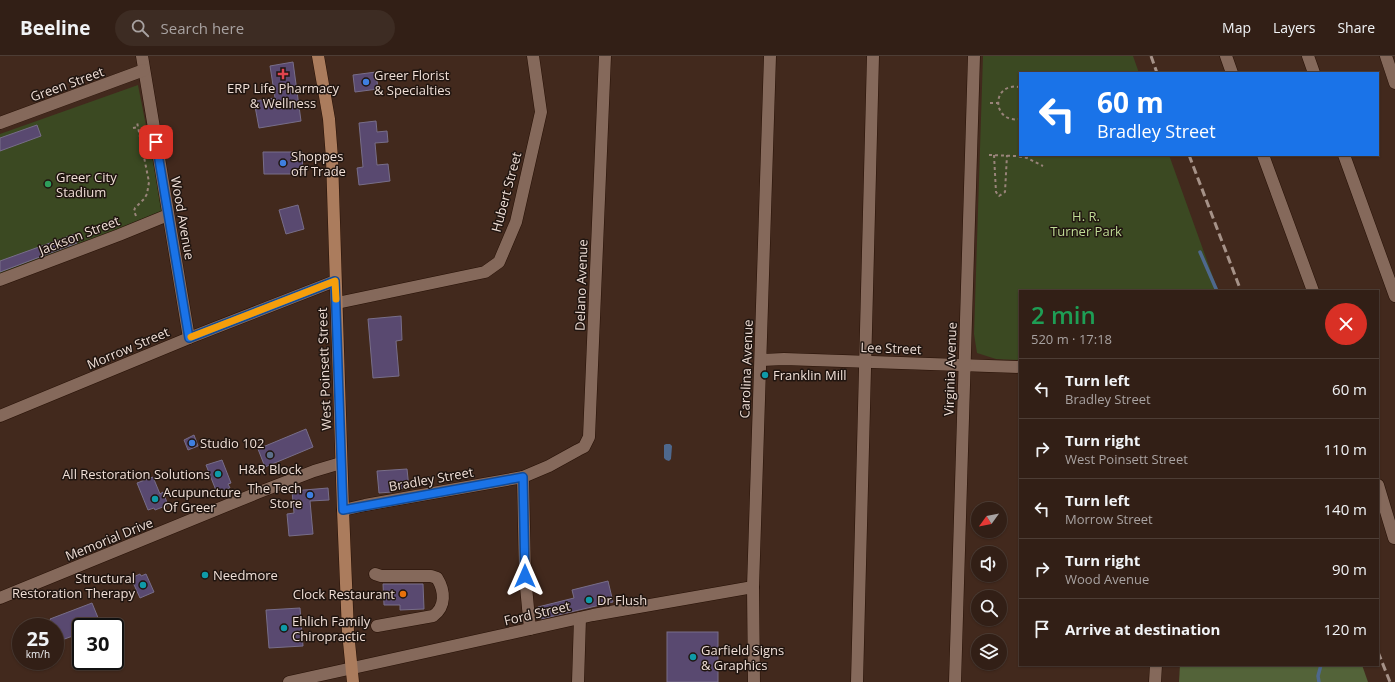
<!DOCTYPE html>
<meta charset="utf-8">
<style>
body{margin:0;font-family:"Open Sans",sans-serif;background:#3d2c23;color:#f1f3f6;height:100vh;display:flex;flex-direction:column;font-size:15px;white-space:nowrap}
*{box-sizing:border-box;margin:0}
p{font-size:13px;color:#a8a2a1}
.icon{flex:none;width:22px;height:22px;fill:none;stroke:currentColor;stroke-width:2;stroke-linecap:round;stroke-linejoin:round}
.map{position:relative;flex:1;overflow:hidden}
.drawer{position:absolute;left:1019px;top:234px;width:360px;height:376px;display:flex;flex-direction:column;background:#321f16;border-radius:0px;box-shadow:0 1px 3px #0004,0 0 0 1px #4d3d35}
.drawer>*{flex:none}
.top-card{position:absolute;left:1019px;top:16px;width:360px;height:84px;border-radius:0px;box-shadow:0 1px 3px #0004,0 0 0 1px #4d3d35;background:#1a73e8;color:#fff;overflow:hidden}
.needle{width:26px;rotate:237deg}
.buttons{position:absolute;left:971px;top:446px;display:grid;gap:8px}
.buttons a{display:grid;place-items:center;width:36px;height:36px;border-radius:50%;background:#321f16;box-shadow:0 1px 3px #0004,0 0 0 1px #4d3d35;font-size:20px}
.speed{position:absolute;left:12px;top:562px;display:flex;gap:8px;font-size:20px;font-weight:700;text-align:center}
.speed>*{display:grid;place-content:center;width:52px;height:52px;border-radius:50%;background:#321f16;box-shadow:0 1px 3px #0004,0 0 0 1px #4d3d35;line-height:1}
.speed small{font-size:10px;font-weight:400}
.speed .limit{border:2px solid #111;border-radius:6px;background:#fff;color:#111}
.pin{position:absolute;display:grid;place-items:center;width:34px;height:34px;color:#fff;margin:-17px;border-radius:8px;box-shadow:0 2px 6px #0006}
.me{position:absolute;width:44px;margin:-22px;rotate:0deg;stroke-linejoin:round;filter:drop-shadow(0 0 3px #0008)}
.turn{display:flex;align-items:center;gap:14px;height:84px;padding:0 12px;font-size:18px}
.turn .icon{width:52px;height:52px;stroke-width:2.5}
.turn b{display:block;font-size:28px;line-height:34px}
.round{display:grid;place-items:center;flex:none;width:42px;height:42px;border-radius:21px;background:#3d2c23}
.overview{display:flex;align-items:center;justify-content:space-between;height:68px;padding:0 12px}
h1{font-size:24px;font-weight:600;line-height:30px;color:#1e9e55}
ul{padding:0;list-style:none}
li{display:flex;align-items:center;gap:12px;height:60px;padding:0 12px;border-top:1px solid #4d3d35}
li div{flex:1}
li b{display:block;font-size:15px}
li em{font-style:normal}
header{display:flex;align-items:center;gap:24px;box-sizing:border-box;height:56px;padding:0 20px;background:#321f16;border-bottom:1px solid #4d3d35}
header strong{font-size:19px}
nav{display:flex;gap:22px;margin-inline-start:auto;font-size:14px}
.search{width:280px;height:36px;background:#3d2c23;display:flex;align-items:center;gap:10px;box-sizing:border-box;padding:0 14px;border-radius:22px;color:#a8a2a1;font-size:15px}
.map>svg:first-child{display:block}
.green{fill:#3b4922}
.forest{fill:#536339}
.water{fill:#4e688d}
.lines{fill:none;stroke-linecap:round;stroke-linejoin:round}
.stream{stroke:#4e688d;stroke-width:3.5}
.building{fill:#594970;stroke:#786e89}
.minor-casing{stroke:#271106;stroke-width:13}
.major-casing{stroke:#271106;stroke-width:13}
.path{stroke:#99847a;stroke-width:2;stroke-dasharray:3 3;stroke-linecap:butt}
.minor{stroke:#85695b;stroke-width:12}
.major{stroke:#ab7c5d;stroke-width:12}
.rail{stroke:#a69288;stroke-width:3;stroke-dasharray:8 4;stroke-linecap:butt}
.route-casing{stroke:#114b97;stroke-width:10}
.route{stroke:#1a73e8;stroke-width:7}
.slow{stroke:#f59e0b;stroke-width:7}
.health-dot{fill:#e0444e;stroke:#201510;stroke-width:1.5}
.shop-dot{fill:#3f7fe0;stroke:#201510;stroke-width:1.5}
.leisure-dot{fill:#2e9e5b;stroke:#201510;stroke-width:1.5}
.culture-dot{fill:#0f9aa8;stroke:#201510;stroke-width:1.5}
.service-dot{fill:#5c6f8a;stroke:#201510;stroke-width:1.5}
.food-dot{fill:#e8710a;stroke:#201510;stroke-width:1.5}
.labels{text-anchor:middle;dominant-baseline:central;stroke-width:3;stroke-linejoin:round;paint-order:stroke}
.poi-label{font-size:13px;fill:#efded6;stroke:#201510;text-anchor:start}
.street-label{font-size:13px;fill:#efded6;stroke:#201510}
.park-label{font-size:13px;fill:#bfdb95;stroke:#201510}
</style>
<header>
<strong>Beeline</strong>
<div class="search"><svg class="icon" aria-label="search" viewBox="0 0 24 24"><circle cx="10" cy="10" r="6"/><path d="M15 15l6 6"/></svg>Search here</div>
<nav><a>Map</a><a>Layers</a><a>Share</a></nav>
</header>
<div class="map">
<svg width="1395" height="626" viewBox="0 0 1395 626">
<rect width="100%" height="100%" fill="#42291d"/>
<g class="green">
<path d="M983,0H1133L1139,17H1020V99H1169L1218,235H1020V304L996,303L977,297L974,278Z"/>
<path d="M138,29L163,156L0,219V78Z"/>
</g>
<path class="forest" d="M1180,609H1362L1368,626H1179Z"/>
<path class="water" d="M666,388H670L672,390L671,403L669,405L666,404L664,402V389Z"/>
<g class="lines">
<g class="stream">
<path d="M1200,196L1217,235"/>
<path d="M1319,626L1318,620L1321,609"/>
</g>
</g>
<g class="building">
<path d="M293,6L301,65L259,72L254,45L275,42L270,10Z"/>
<path d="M376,16L378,33L355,36L353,19Z"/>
<path d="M376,65L377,76L387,75L388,86L375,87L377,109L388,108L390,125L359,129L357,112L363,111L359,67Z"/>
<path d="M37,69L41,80L0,95V82Z"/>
<path d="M263,96H302L303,118H264Z"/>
<path d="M298,149L304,173L286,178L279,154Z"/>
<path d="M75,178L77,187L0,216V205Z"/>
<path d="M401,260L402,284L396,285L399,320L373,322L368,263Z"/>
<path d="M306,373L313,391L265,411L258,393Z"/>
<path d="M194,379L198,390L188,394L184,384Z"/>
<path d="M222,404L231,427L228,428L230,432L217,437L206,409Z"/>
<path d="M407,413L409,432L392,433V436L379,437L377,415Z"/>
<path d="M153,421L160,438L163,436L168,449L155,454L154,452L148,454L137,427Z"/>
<path d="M328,432L329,444L310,445L313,478L289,480L287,458L294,457L292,435Z"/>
<path d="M140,518L141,520L146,518L154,536L140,542L131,522Z"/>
<path d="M608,525L613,546L541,563L538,551L574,542L572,534Z"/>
<path d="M383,528H423L424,553L400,554V549H384Z"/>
<path d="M92,547L101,569L96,571H81V577L59,585L55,576V571H53L50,563Z"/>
<path d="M300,552L303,590L269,592L266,554Z"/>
<rect x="667" y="576" width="51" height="50"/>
</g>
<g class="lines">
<defs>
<g id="minor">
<path d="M142,0L189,282"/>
<path d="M1226,0L1232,17"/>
<path d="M1308,0L1314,17"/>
<path d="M1386,0L1395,27"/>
<path d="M0,67L144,14"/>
<path d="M1263,99L1313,235"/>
<path d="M1344,99L1395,240"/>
<path d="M0,224L119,179L168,159"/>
<path d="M337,247L485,216L499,206L516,166L541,56L533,0"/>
<path d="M761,304L784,303L1020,311"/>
<path d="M0,360L189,282L335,225"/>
<path d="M523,421L525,520L530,573"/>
<path d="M1378,429L1394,482"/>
<path d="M343,454L365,449L523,421L549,410L578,394L584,391L589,381L605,0"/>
<path d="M375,518L381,520H431L437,522C445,535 446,551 433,560L377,570"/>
<path d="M0,542L257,437L314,415L341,407"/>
<path d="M289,626L593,559L753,531"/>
<path d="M578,626L580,562"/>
<path d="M754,626L753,531L770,0"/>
<path d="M857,626L873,0"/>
<path d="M955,626L974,0"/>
<path d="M1155,626L1156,609"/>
</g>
<path id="major" d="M318,0L329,63L332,102L343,454L348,576L353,626"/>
</defs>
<use href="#minor" class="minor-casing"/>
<use href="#major" class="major-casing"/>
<g class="path">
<path d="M1020,31C990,26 992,68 1020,63"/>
<path d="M990,47H998"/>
<path d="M133,72L138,71"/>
<path d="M989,99L1016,100L1027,102L1043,110"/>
<path d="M994,99L996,136L999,140L1005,136L1007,99"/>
<path d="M136,160L134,155L135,152L144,143L147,138L149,126L137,66"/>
</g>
<use href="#minor" class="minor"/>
<use href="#major" class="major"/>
<g class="rail">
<path d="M1151,0L1157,17"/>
<path d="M1189,99L1241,235"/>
<path d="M1378,596L1390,626"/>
</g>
</g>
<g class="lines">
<defs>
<path id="route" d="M156,86L189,282L335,225L343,454L523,421L525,520"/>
</defs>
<use href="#route" class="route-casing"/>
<use href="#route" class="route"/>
<path class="slow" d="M191,281L335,225L336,243"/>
</g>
<path class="health-dot" d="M281 12h4v4h4v4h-4v4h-4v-4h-4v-4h4z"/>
<g class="shop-dot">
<circle cx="366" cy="26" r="4"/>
<circle cx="283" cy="107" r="4"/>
<circle cx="192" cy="387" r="4"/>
<circle cx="310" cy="439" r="4"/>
</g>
<circle class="leisure-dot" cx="48" cy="128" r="4"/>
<g class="culture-dot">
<circle cx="765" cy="319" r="4"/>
<circle cx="218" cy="418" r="4"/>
<circle cx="155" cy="443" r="4"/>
<circle cx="205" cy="519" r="4"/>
<circle cx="143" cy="529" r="4"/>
<circle cx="589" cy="544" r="4"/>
<circle cx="284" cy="572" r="4"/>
<circle cx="693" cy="601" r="4"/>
</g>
<circle class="service-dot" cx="270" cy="399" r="4"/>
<circle class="food-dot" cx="403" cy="538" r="4"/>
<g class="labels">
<g class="poi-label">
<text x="374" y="19">Greer Florist<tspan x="374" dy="15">&amp; Specialties</tspan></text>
<text x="283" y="32" text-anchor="middle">ERP Life Pharmacy<tspan x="283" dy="15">&amp; Wellness</tspan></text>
<text x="291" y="100">Shoppes<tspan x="291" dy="15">off Trade</tspan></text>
<text x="56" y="121">Greer City<tspan x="56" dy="15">Stadium</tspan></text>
<text x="773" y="319">Franklin Mill</text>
<text x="200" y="387">Studio 102</text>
<text x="270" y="413" text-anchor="middle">H&amp;R Block</text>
<text x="210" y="418" text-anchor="end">All Restoration Solutions</text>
<text x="302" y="432" text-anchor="end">The Tech<tspan x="302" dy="15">Store</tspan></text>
<text x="163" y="436">Acupuncture<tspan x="163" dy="15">Of Greer</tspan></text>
<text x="213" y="519">Needmore</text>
<text x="135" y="522" text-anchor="end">Structural<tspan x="135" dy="15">Restoration Therapy</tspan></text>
<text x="395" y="538" text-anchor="end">Clock Restaurant</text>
<text x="597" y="544">Dr Flush</text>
<text x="292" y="565">Ehlich Family<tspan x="292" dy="15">Chiropractic</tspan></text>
<text x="701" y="594">Garfield Signs<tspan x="701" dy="15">&amp; Graphics</tspan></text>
</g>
<g class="street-label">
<text transform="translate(67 28) rotate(-20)">Green Street</text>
<text transform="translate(506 136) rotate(-75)">Hubert Street</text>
<text transform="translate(183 162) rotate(80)">Wood Avenue</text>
<text transform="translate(79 179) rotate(-21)">Jackson Street</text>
<text transform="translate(581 229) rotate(-88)">Delano Avenue</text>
<text transform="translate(128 292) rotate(-23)">Morrow Street</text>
<text transform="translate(891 292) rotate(2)">Lee Street</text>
<text transform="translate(324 313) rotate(-92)">West Poinsett Street</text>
<text transform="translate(746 313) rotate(-88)">Carolina Avenue</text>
<text transform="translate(950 313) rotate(-88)">Virginia Avenue</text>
<text transform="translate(431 423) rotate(-10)">Bradley Street</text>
<text transform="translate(109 483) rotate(-22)">Memorial Drive</text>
<text transform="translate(537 557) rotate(-13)">Ford Street</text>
</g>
<g class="park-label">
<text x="1086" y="160">H. R.<tspan x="1086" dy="15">Turner Park</tspan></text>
</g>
</g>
</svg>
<div class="buttons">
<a><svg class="needle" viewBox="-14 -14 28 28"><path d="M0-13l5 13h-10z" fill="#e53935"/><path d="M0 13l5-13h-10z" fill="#a8a2a1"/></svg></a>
<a><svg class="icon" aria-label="sound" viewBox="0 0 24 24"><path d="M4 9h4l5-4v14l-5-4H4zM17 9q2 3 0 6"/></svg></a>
<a><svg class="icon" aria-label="search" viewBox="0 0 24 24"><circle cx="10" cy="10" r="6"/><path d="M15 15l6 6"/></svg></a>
<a><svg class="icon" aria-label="layers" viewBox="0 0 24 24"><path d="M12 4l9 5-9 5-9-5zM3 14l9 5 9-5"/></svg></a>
</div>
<div class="speed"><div>25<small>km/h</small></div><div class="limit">30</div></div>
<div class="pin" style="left:156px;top:86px;background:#d93025"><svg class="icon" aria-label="arrive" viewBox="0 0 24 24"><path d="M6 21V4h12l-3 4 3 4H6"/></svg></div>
<svg class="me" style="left:525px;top:520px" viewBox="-20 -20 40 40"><path d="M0-17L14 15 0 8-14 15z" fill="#1a73e8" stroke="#fff" stroke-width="4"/></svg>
<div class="top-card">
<div class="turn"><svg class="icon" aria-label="left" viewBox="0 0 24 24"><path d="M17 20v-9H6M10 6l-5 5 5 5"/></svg><div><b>60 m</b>Bradley Street</div></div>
</div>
<section class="drawer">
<div class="overview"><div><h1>2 min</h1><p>520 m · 17:18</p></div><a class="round" style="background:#d93025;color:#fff"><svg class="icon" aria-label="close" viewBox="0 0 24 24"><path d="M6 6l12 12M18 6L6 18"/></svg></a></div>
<ul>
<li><svg class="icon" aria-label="left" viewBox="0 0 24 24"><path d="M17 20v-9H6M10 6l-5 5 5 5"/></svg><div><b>Turn left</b><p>Bradley Street</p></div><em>60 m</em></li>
<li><svg class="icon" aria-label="right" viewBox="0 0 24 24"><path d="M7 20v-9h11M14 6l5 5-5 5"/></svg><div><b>Turn right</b><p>West Poinsett Street</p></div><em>110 m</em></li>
<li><svg class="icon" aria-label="left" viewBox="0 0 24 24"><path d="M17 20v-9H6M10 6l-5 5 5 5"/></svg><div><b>Turn left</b><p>Morrow Street</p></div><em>140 m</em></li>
<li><svg class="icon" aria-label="right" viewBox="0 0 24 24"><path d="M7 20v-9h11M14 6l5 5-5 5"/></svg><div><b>Turn right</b><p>Wood Avenue</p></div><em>90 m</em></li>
<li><svg class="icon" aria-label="arrive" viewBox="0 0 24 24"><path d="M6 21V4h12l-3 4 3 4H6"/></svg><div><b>Arrive at destination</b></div><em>120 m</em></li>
</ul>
</section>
</div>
